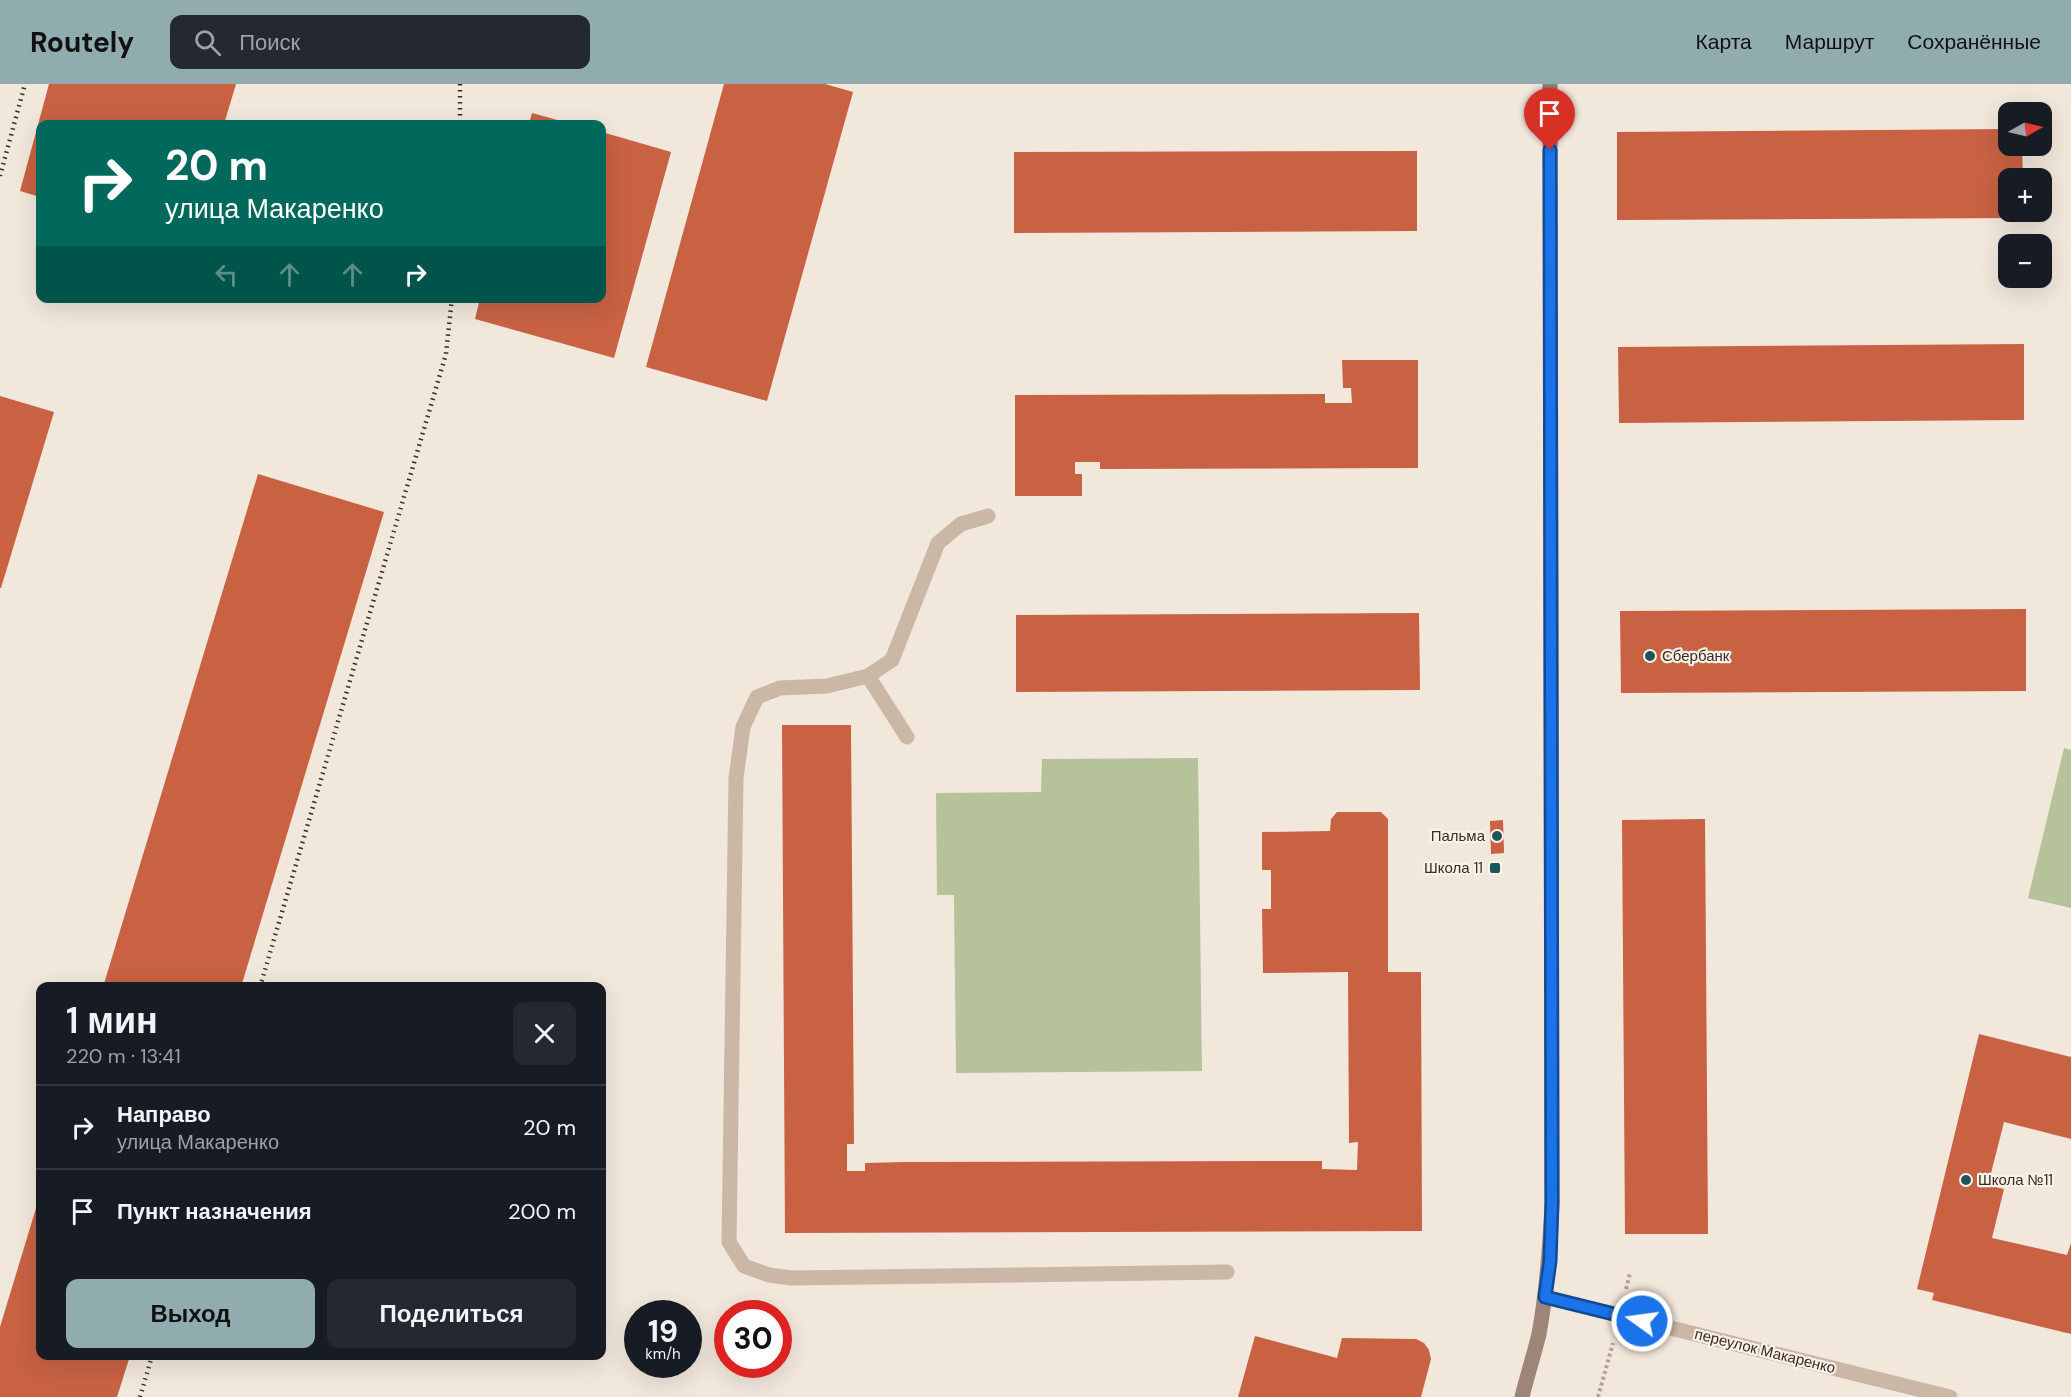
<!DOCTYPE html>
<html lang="ru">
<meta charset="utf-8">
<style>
body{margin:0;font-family:"DM Sans",sans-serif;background:#242831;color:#f1f3f6;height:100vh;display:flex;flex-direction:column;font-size:22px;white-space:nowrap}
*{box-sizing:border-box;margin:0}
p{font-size:20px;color:#9ea1a6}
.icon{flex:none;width:33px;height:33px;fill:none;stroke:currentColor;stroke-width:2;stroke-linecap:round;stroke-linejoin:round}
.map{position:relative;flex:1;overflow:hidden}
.details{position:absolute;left:36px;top:898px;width:570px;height:378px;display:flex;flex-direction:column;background:#171b24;border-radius:12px;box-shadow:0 6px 24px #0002}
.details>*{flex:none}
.hud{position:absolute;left:36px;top:36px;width:570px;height:183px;border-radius:12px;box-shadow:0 6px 24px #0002;background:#00695c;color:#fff;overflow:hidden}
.needle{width:39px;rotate:82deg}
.buttons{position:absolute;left:1998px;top:18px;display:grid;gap:12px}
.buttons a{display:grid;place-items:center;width:54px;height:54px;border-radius:12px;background:#171b24;box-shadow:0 6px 24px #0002;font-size:30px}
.speed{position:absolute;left:624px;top:1216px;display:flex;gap:12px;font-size:30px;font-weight:700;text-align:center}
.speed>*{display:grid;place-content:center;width:78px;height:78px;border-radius:50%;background:#171b24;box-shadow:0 6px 24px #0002;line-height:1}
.speed small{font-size:15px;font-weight:400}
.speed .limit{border:9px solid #d22;background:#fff;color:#111}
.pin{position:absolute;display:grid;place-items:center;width:51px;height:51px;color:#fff;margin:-62px -26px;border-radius:50% 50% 50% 0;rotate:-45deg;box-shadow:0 0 6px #0007}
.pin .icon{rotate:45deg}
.me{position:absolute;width:66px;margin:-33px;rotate:284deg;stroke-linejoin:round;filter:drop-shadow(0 0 4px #0008)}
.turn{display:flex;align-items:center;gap:21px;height:126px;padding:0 30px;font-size:27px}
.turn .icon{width:78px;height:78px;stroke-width:2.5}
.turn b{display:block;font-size:42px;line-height:51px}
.lanes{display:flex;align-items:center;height:57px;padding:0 30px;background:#0003;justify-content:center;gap:30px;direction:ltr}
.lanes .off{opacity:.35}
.round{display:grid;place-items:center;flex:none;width:63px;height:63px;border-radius:12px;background:#242831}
.summary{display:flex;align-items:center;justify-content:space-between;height:102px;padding:0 30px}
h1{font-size:36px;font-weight:600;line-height:45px}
.button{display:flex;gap:12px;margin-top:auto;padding:12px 30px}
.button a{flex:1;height:69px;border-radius:12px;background:#91acaf;color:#111;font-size:24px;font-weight:600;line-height:69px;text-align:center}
.button a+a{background:#242831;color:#f1f3f6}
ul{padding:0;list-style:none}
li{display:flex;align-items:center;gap:18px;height:84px;padding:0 30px;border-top:2px solid #363941}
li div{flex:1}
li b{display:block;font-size:22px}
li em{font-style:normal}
header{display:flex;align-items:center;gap:36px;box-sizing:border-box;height:84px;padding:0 30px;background:#91acaf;color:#111}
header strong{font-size:28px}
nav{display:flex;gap:33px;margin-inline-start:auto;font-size:21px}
.search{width:420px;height:54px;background:#242831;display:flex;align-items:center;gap:15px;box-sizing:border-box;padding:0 21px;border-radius:12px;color:#9ea1a6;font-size:22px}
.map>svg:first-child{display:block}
.green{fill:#b5c29a}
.building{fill:#c86243}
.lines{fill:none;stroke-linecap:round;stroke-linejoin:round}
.path{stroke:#b6a191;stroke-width:4;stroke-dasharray:3 3;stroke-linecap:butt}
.lane{stroke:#cbb7a6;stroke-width:15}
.street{stroke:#cbb7a6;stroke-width:15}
.secondary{stroke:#9e8578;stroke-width:15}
.rail{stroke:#372c27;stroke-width:4.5;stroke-dasharray:1.5 4.5;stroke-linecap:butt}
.route-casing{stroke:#114b97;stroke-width:15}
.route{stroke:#1a73e8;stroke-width:10}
.poi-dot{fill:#1c5659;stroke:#faf1e7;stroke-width:2}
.labels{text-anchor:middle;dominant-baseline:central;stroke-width:4.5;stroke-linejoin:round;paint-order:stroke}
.poi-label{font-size:15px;fill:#372c27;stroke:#faf1e7;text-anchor:start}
.street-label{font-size:15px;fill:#372c27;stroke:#faf1e7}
</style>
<header>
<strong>Routely</strong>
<div class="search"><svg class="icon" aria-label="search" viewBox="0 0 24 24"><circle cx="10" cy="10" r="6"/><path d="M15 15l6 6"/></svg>Поиск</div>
<nav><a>Карта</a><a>Маршрут</a><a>Сохранённые</a></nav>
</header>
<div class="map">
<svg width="2071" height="1313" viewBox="0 0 2071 1313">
<rect width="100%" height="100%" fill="#f2e7db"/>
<g class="green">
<path d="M2064,664L2071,666V824L2028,814Z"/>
<path d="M1198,674L1202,987L956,989L954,811H937L936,709L1041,708L1042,675Z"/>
</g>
<g class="building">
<path d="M49,0H236L224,40H40V113L20,107Z"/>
<path d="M724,0H825L853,8L767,317L646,283Z"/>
<path d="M532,29L572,40H529Z"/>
<path d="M2008,45V62H2022L2023,94H2008V128H2023V134L1617,136V48Z"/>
<path d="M602,48L671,68L614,274L475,235L480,214H602Z"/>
<path d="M1417,67V147L1014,149V68Z"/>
<path d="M2024,260V336L1619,339L1618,263Z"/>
<path d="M1342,276H1418V384L1100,385V378H1075V390H1082V412H1015V311L1325,310V319H1352L1351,304H1343Z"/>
<path d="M0,312L54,328L1,504H0Z"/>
<path d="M258,390L384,428L241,903H103Z"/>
<path d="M2026,525V607L1621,609L1620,527Z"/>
<path d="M1419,529L1420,606L1016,608V531Z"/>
<path d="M782,641H851L854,1060H847V1087H865V1079L904,1078L1322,1077V1085L1357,1086L1358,1058L1349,1059L1348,888L1263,889L1262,825H1271V786H1262V748L1330,747L1331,735L1337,728H1381L1388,735V888H1421L1422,1147L785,1149Z"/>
<path d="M1705,735L1708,1150H1625L1622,736Z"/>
<path d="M1503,736L1504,769L1491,770L1490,737Z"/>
<path d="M1979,950L2071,973V1055L2004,1038L1988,1101L2004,1105L1992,1154L2067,1171L2071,1159V1250L1932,1216L1934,1209L1917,1205Z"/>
<path d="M40,1111V1272H130L117,1313H0V1243Z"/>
<path d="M1255,1252L1337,1274L1342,1254L1416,1255L1424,1259L1429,1266L1431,1275L1421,1313H1238Z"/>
</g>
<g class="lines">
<g class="path">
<path d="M1626,1205L1630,1189"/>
<path d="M1598,1313L1613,1259"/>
</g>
<g class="lane">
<path d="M988,432L961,440L938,459L892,576L868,592L827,602L780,604L757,613L743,643L736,694L729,1158L744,1182L769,1191L791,1194L1227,1188"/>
<path d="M868,592L907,653"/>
</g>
<path class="street" d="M1545,1213L1950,1313"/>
<path class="secondary" d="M1522,1313C1527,1292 1534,1271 1539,1250C1547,1206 1550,1163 1552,1119L1550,0"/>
<g class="rail">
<path d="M460,0V40"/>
<path d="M0,92L25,0"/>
<path d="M260,903L446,270L452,214"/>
<path d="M140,1313L152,1272"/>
</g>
</g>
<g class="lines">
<defs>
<path id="route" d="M1550,66L1552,1119L1550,1177L1545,1213L1642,1237"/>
</defs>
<use href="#route" class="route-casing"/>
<use href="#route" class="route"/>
</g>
<g class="poi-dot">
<circle cx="1650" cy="572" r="6"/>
<circle cx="1497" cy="752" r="6"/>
<rect x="1489" y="778" width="12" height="12" rx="3"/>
<circle cx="1966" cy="1096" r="6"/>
</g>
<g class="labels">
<g class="poi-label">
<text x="1662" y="572">Сбербанк</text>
<text x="1485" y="752" text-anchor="end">Пальма</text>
<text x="1483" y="784" text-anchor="end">Школа 11</text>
<text x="1978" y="1096">Школа №11</text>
</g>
<g class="street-label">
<text transform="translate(1765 1267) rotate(14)">переулок Макаренко</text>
</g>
</g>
</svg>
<div class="buttons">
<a><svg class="needle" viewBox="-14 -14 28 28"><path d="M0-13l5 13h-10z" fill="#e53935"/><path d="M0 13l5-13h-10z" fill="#9ea1a6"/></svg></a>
<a>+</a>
<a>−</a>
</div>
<div class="speed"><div>19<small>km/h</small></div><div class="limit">30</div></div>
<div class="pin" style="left:1550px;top:66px;background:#d93025"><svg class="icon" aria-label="arrive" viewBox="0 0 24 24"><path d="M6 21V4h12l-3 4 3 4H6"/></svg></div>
<svg class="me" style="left:1642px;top:1237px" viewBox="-20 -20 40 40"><circle r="17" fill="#1a73e8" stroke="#fff" stroke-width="3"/><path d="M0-11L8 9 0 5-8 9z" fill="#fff"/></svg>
<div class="hud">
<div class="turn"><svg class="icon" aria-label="right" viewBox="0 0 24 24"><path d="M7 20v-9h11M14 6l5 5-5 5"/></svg><div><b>20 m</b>улица Макаренко</div></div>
<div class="lanes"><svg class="icon off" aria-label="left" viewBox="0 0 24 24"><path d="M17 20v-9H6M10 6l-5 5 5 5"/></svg><svg class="icon off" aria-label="ahead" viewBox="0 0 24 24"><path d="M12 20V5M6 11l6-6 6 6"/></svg><svg class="icon off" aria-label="ahead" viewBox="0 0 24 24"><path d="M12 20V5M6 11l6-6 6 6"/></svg><svg class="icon" aria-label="right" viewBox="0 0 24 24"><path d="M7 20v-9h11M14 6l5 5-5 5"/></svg></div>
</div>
<section class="details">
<div class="summary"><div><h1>1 мин</h1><p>220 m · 13:41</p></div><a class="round"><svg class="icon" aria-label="close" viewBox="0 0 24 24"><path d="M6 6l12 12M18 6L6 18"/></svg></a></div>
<ul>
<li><svg class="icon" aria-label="right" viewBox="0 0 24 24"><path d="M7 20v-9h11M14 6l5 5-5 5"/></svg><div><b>Направо</b><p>улица Макаренко</p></div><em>20 m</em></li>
<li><svg class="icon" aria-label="arrive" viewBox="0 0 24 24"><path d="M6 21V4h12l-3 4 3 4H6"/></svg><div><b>Пункт назначения</b></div><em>200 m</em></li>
</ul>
<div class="button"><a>Выход</a><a>Поделиться</a></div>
</section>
</div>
